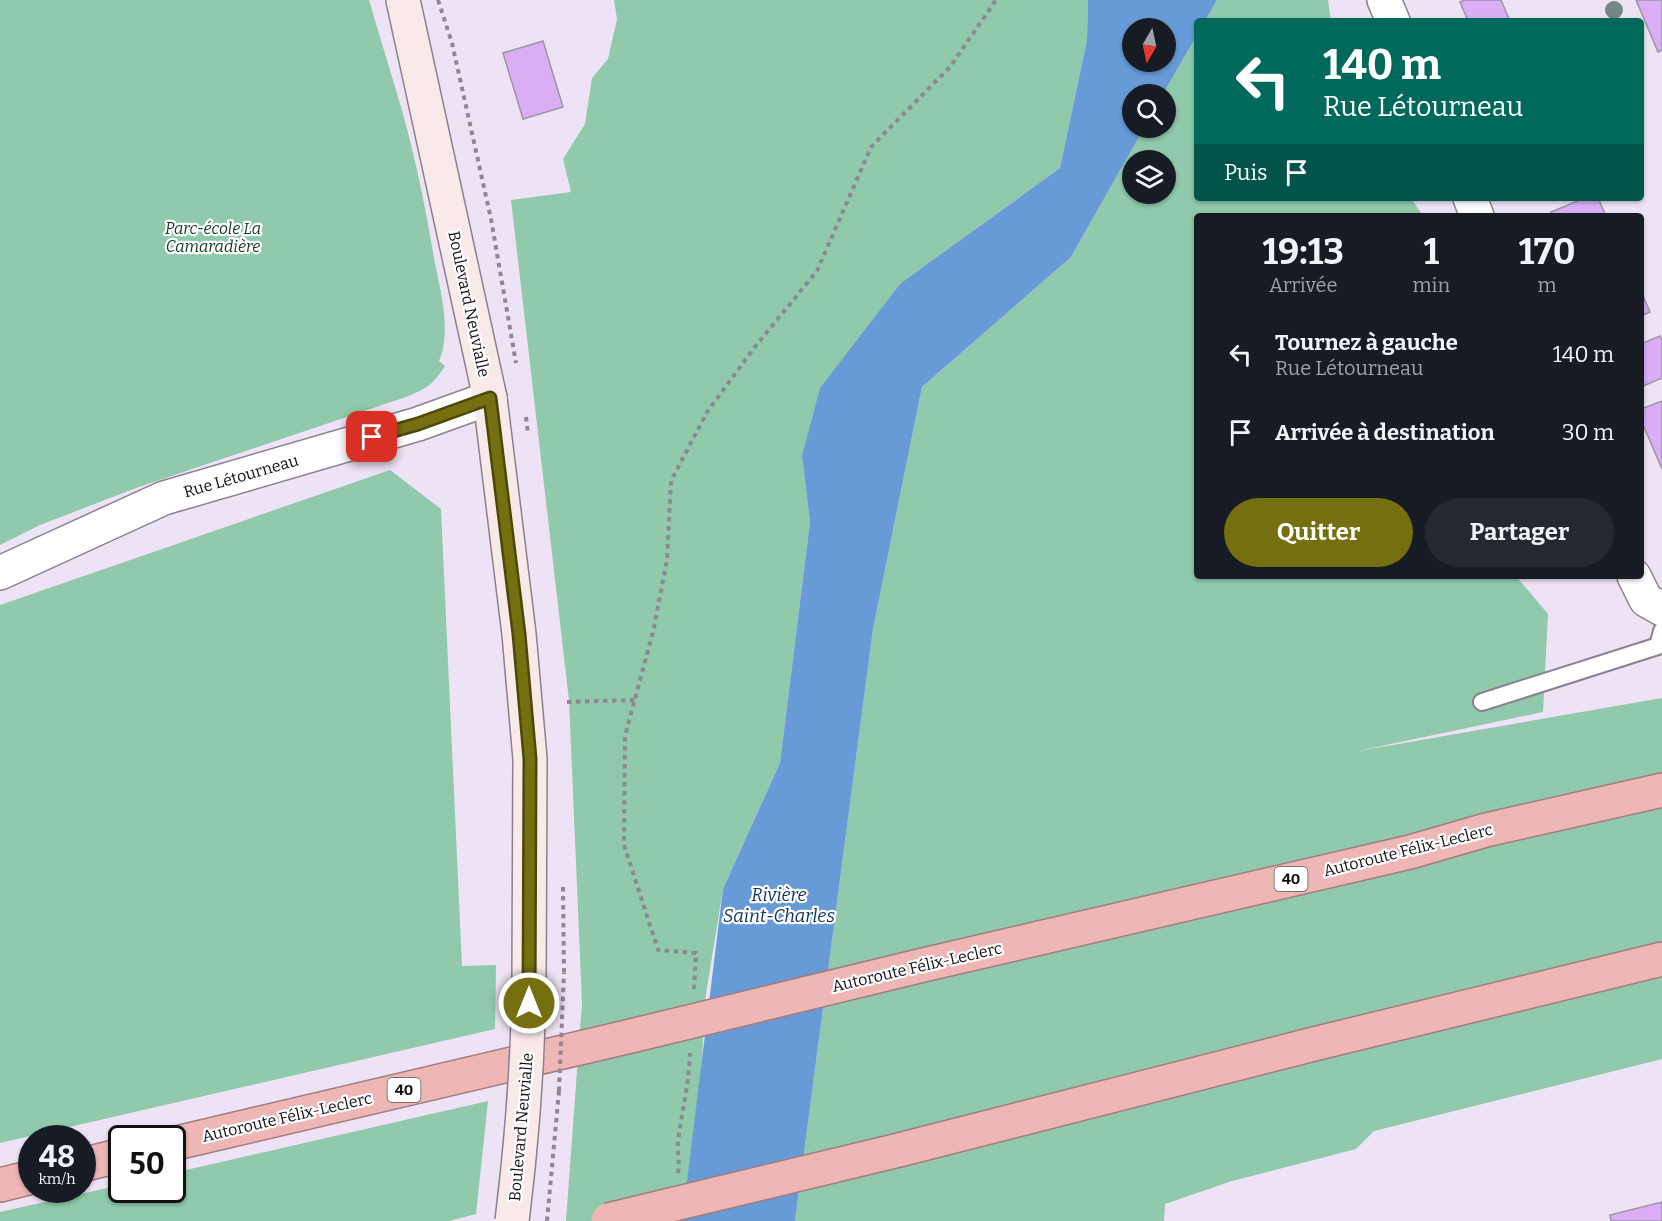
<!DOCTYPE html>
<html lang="fr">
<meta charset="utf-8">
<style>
body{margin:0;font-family:Bitter,serif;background:#242831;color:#f1f3f6;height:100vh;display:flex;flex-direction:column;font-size:22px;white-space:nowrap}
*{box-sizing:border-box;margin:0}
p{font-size:20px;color:#9ea1a6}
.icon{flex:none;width:33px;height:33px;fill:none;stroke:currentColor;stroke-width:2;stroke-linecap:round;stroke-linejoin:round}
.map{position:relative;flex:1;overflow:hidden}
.drawer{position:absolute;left:1194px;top:213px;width:450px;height:366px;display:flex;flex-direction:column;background:#171b24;border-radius:6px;box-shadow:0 2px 4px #0004}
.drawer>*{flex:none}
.hud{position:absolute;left:1194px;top:18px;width:450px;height:183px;border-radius:6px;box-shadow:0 2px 4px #0004;background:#00695c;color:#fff;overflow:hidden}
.needle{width:39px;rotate:189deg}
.controls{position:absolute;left:1122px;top:18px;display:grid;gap:12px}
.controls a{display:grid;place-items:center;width:54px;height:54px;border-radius:50%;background:#171b24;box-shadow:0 2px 4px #0004;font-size:30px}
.speed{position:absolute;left:18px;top:1125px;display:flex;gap:12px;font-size:30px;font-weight:700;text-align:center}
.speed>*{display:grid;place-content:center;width:78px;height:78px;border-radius:50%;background:#171b24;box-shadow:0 2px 4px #0004;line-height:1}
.speed small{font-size:15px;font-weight:400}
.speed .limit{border:3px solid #111;border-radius:9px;background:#fff;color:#111}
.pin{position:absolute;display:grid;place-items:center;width:51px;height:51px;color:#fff;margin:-26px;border-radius:12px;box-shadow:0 3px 9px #0006}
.me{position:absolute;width:66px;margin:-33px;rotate:0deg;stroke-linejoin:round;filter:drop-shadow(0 0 4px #0008)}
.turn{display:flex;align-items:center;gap:21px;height:126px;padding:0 30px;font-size:27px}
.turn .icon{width:78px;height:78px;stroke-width:2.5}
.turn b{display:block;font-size:42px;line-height:51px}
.then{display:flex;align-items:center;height:57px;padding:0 30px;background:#0003;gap:12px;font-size:22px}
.eta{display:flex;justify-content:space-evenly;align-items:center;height:102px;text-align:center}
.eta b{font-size:36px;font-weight:700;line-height:42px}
.cta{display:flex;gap:12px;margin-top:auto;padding:12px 30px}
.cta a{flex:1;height:69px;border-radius:36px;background:#756f0f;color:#fff;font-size:24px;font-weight:700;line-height:69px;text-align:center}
.cta a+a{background:#242831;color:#f1f3f6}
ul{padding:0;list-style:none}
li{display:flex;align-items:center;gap:18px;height:78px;padding:0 30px}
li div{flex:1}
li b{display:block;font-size:22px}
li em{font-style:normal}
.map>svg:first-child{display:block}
.green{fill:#90c9ab;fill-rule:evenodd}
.water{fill:#679bd8;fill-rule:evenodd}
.building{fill:#daaef4;stroke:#9e94a5;stroke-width:1.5}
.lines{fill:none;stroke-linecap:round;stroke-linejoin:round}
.service-casing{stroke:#8a8091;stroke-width:20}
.minor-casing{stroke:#8a8091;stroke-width:36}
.tertiary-casing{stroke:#8a8091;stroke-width:36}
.secondary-casing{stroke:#8a8091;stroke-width:36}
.motorway-casing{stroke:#a27c7e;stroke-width:36}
.path{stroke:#8e8794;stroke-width:4;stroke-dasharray:4.5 4.5;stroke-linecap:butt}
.service{stroke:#fff;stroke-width:16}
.minor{stroke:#fff;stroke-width:33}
.tertiary{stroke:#fff;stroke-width:33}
.secondary{stroke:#fae9e9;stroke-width:33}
.motorway{stroke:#efb6b6;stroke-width:33}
.secondary-bridge-casing{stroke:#8a8091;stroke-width:36;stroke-linecap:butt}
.motorway-bridge-casing{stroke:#a27c7e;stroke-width:36;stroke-linecap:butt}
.path-bridge{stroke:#8e8794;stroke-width:4;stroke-dasharray:4.5 4.5;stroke-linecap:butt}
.secondary-bridge{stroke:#fae9e9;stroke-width:33}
.motorway-bridge{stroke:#efb6b6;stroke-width:33}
.tree{fill:#758684}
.route-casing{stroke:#4c480a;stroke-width:15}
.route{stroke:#756f0f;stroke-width:10}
.labels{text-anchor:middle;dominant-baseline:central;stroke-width:4.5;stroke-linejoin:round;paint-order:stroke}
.shield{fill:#fff;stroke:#59575b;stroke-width:1.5}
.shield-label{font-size:15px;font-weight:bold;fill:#120f15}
.park-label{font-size:16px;font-style:italic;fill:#123927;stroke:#fff}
.street-label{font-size:16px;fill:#120f15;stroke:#fff}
.water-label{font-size:18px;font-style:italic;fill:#0c3259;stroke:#fff}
</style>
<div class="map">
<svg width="1662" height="1221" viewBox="0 0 1662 1221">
<rect width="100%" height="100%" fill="#eee3f5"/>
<g class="green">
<path d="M0,0H369C380,38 392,76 403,114C416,161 426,210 434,258C440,290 452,330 439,361L445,366C432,386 427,388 406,397L136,488L40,525L0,545Z"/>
<path d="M614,0H1088L1087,40L1060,168L901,283L802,456L810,522L780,763L723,889L706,994L701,1073L682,1221H566L582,1003L569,700L511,200L571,192L563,159L585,124L592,78L608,59L617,19Z"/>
<path d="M1217,0H1328L1331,21H1205Z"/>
<path d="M1197,35V198H1411L1423,216H1197V576H1516L1548,614L1543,712L1358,751L1662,698V1059L1374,1131L1356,1149L1232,1181L1165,1204L1164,1221H795L873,629L922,387L1071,257L1144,128H1166V94H1163ZM1132,160H1166V194H1132Z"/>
<path d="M390,470L441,509L462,966L496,965L495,1029L0,1143V605Z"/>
<path d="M488,1101L476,1214L449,1221H0V1212L121,1185L122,1190H172L173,1173Z"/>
</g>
<path class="water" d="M1088,0H1217L1205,21H1197V35L1163,94H1132V128H1144L1071,257L922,387L873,629L795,1221H682L723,889L780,763L810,522L802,456L820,388L901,283L1060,168L1087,40ZM1132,28H1166V62H1132Z"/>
<g class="building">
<path d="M1465,0H1501L1510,21H1468L1460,2Z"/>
<path d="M1636,0H1662V50L1658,52Z"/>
<path d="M543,41L563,107L523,119L503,53Z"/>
<path d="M1585,198H1598L1606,216H1552L1551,212Z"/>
<path d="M1641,291L1650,312L1641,316Z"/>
<path d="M1660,336L1662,340V378L1641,387V344Z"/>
<path d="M1662,401V469L1641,420V409Z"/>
<path d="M1662,1202V1221H1611L1610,1215Z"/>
</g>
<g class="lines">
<defs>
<path id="service" d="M1482,702L1658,646L1662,631"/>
<g id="minor">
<path d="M1384,0L1393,21"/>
<path d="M1470,198L1477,216"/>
<path d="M1634,576L1646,600L1662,609"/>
</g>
<path id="tertiary" d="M0,573L164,498L418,424L490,398"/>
<path id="secondary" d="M403,0L490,398L519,634L530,759L529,982"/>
<g id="motorway">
<path d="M919,966L1410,852L1486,830L1662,790"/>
<path d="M172,1144L635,1035"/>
<path d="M899,1150L1314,1044L1662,959"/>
<path d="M82,1165L122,1155"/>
<path d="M0,1185L32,1177"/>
</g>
</defs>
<use href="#service" class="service-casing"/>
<use href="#minor" class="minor-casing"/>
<use href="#tertiary" class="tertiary-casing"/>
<use href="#secondary" class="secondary-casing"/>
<use href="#motorway" class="motorway-casing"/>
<g class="path">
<path d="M438,0L452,43L491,219L516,363"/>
<path d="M526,417L528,434"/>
<path d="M567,702L635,700"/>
<path d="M563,887L564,973"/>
<path d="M694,989L696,953L658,950L624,845L625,736L653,632L667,560L671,481L707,412L754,348L817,271L871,147L950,67L996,0"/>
<path d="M678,1173C680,1162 677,1152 678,1141C682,1112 689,1083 690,1053"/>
<path d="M547,1221L559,1091"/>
</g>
<use href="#service" class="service"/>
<use href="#minor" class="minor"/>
<use href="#tertiary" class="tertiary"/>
<use href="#secondary" class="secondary"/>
<use href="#motorway" class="motorway"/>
<defs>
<path id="secondary-bridge" d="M512,1221C522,1141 528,1062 529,982"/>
<g id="motorway-bridge">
<path d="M635,1035L919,966"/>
<path d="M608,1220L899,1150"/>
</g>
</defs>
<use href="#secondary-bridge" class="secondary-bridge-casing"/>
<use href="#motorway-bridge" class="motorway-bridge-casing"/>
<path class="path-bridge" d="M559,1091L564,973"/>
<use href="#secondary-bridge" class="secondary-bridge"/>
<use href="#motorway-bridge" class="motorway-bridge"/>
</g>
<circle class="tree" cx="1614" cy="10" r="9"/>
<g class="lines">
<defs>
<path id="route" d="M372,437L418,424L490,398L519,634L530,759L529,1003"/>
</defs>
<use href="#route" class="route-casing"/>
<use href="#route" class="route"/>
</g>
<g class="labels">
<g class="shield">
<rect x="1274.5" y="867" width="33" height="24" rx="4.5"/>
<rect x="387.5" y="1078" width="33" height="24" rx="4.5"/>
</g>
<g class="shield-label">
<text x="1291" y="879">40</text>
<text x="404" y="1090">40</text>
</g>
<g class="park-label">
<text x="213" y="228">Parc-école La<tspan x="213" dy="18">Camaradière</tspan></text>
</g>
<g class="street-label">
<text transform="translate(469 304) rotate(78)">Boulevard Neuvialle</text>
<text transform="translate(241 476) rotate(-16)">Rue Létourneau</text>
<text transform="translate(1408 850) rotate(-14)">Autoroute Félix-Leclerc</text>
<text transform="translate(917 967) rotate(-13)">Autoroute Félix-Leclerc</text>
<text transform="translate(287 1117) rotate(-13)">Autoroute Félix-Leclerc</text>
<text transform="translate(521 1127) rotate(-85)">Boulevard Neuvialle</text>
</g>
<g class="water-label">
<text x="779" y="895">Rivière<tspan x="779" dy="21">Saint-Charles</tspan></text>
</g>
</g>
</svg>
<div class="controls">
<a><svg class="needle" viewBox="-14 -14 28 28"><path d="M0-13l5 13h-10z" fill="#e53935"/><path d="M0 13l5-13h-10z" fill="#9ea1a6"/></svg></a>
<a><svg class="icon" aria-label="search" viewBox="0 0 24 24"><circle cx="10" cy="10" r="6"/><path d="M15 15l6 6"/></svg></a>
<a><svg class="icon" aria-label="layers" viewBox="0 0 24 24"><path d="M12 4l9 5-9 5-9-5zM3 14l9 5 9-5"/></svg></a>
</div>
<div class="speed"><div>48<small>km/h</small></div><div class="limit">50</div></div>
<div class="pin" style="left:372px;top:437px;background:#d93025"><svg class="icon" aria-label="arrive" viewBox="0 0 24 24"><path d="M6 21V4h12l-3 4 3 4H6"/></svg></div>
<svg class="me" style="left:529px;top:1003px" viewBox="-20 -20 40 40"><circle r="17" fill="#756f0f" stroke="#fff" stroke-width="3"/><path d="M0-11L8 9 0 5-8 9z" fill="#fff"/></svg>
<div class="hud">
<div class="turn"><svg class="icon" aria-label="left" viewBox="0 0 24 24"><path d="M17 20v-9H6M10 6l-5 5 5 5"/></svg><div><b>140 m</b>Rue Létourneau</div></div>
<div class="then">Puis<svg class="icon" aria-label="arrive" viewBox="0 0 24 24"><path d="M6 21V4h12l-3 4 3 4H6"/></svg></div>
</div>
<section class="drawer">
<div class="eta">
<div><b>19:13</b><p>Arrivée</p></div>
<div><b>1</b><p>min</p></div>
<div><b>170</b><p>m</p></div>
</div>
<ul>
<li><svg class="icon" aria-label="left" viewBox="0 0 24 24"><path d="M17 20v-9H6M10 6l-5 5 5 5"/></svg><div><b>Tournez à gauche</b><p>Rue Létourneau</p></div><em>140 m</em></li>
<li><svg class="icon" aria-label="arrive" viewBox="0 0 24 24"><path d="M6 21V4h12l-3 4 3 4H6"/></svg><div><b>Arrivée à destination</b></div><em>30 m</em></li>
</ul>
<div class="cta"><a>Quitter</a><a>Partager</a></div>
</section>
</div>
